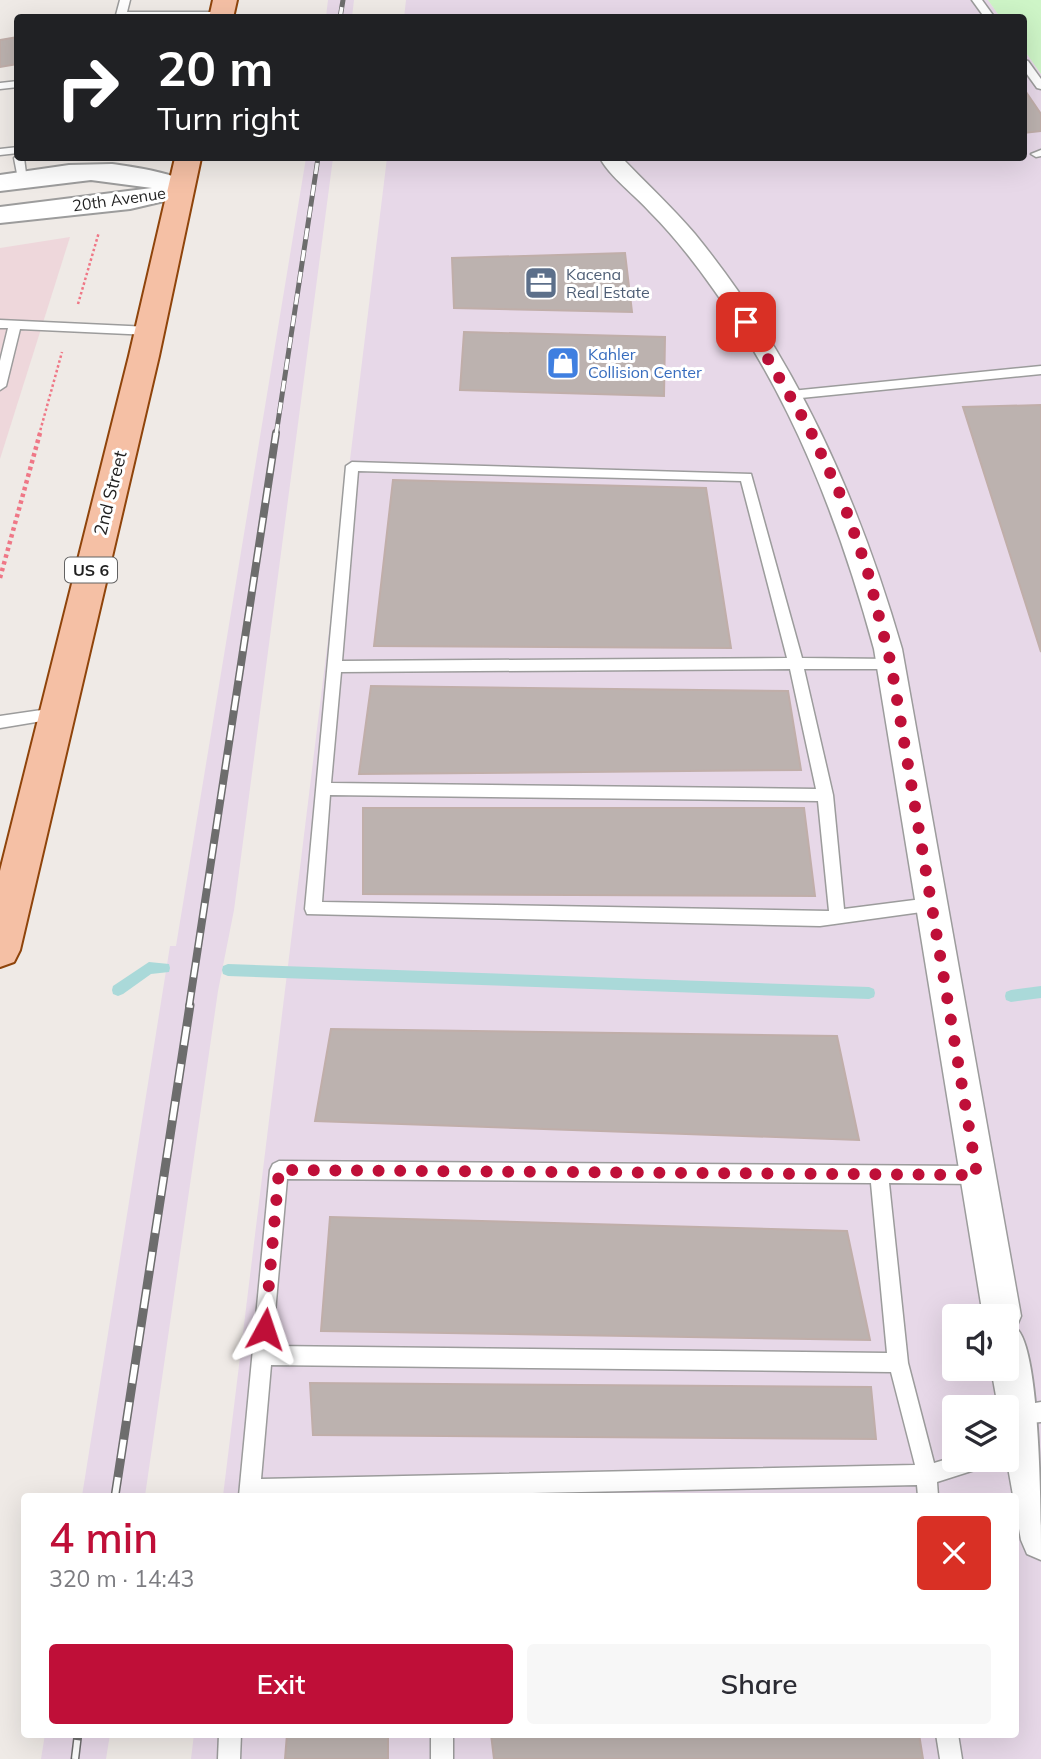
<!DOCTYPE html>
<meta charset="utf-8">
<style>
body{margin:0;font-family:Mulish,sans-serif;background:#f7f7f7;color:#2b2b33;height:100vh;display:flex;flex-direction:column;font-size:26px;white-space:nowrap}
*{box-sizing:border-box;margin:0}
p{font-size:23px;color:#7c7c81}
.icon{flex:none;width:38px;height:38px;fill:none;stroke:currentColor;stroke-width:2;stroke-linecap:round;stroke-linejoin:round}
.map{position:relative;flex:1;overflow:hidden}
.sheet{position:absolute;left:21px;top:1493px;width:998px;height:245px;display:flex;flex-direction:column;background:#fff;border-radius:7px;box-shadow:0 7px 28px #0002}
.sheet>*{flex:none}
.banner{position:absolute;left:14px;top:14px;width:1013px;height:147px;border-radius:7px;box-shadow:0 7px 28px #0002;background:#202124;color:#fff;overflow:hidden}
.buttons{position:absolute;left:942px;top:1304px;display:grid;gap:14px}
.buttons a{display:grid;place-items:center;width:77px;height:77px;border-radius:7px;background:#fff;box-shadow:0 7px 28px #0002;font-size:35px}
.pin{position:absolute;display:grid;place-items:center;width:60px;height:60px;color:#fff;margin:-30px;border-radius:14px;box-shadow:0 4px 10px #0006}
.me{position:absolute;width:77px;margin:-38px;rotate:5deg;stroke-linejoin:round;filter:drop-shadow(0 0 5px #0008)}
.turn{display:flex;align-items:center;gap:24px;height:147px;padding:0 28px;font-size:32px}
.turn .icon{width:91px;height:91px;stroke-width:2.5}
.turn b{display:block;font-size:49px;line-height:60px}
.round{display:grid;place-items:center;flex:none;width:74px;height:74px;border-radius:7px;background:#f7f7f7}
.overview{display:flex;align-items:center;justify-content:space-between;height:119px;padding:0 28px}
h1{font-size:42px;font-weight:600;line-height:52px;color:#bf0f38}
.action{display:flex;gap:14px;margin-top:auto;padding:14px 28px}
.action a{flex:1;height:80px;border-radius:7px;background:#bf0f38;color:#fff;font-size:28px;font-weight:600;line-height:80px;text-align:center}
.action a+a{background:#f7f7f7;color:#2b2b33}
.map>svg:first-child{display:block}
.commercial{fill:#eed7db}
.industrial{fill:#e7d8e8;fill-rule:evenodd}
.park{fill:#cef5c7}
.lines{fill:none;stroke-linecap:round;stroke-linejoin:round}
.stream{fill:#aad9d9;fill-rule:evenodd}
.building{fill:#bcb2af;stroke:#c0aea9;stroke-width:2}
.service-casing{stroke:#9c9c9c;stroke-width:3}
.minor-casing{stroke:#9c9c9c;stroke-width:3}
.tertiary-casing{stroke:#9c9c9c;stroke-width:4}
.primary-casing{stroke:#8f440b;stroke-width:4}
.path-far1{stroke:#ef7786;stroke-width:2.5;stroke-dasharray:2.5 2.5;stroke-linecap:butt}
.path{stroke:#ef7786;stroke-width:4.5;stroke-dasharray:3.5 3.5;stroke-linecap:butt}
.service{fill:#fff;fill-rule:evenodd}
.minor{fill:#fff;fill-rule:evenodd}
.tertiary{fill:#fff;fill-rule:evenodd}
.primary{fill:#f5c0a5;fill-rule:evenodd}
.rail-far2-casing{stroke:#6d6d6d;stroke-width:5}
.rail-far1-casing{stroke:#6d6d6d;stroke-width:8}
.rail-casing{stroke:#6d6d6d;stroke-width:9}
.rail-far2{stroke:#fff;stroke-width:3.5;stroke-dasharray:11;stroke-linecap:butt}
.rail-far1{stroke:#fff;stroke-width:5;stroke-dasharray:15;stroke-linecap:butt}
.rail{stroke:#fff;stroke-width:6;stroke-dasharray:19;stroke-linecap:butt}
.route{stroke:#bf0f38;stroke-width:12;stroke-dasharray:0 21.6}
.labels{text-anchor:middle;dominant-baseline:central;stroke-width:6;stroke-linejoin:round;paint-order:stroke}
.far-street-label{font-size:16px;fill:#1f1f1f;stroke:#fff}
.far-service-label{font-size:16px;fill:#4e5e75;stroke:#fff;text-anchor:start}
.far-shop-label{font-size:16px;fill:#366cbe;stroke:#fff;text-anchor:start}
.shield{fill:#fff;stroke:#626262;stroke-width:2}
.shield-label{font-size:16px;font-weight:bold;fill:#1f1f1f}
.street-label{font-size:18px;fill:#1f1f1f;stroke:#fff}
</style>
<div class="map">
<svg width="1041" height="1759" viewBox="0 0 1041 1759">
<rect width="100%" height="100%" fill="#efeae6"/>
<path class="commercial" d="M70,237L0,459V248Z"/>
<g class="industrial">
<path d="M328,0H354L352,17H326Z"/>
<path d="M406,0H988L1000,17L404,18Z"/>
<path d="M1024,50L1041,74V1759H191L194,1734H1015V1496H223L387,158H1024ZM954,1316H1006V1368H954ZM954,1407H1006V1460H954Z"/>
<path d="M306,158H333L234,910L218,991L145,1496H82L170,946H176Z"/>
<path d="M45,1734H110L106,1759H41Z"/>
</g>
<path class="park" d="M988,0H1041V74L1024,50V18L1000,17Z"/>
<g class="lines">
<g class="stream">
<path d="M149,962L169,964L170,968L169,972L151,974L123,994L118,996L113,994L112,990L113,986Z"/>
<path d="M228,964L869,987L874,989L875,993L874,997L869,999L228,976L223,974L222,970L223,966Z"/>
<path d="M1041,986V998L1011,1002L1006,1000L1005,996L1006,992L1011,990Z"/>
</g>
</g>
<g class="building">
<path d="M18,37V64L0,67V40Z"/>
<path d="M1024,89L1041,114V131L1024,133Z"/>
<path d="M625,253L632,312L454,308L452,258Z"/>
<path d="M464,332L665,337L664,396L460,390Z"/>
<path d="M1041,405V652L963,407Z"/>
<path d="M393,480L706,488L731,648L374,646Z"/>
<path d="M371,686L788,691L801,770L359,774Z"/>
<path d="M363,808H804L815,896L363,894Z"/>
<path d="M331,1029L837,1036L859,1140L315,1121Z"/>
<path d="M330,1217L847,1231L870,1340L321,1331Z"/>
<path d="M310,1383L871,1387L876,1439L313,1435Z"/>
<path d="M287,1734H388V1759H285Z"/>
<path d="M491,1734H919L923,1759H494Z"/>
</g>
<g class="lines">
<defs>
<g id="service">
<path d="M120,0H130L127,12H221L226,15L223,18H119L116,15Z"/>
<path d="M972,0H982L995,18H985Z"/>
<path d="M1024,60L1028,61L1041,79V89L1037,88L1024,70Z"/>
<path d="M18,81V87L0,89V83Z"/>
<path d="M18,147V153L0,155V149Z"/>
<path d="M1041,150V156L1036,157L1031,154Z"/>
<path d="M18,155V158H24L27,181L18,179L14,158Z"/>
<path d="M0,320L150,327L156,331L150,335L20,329L6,386L0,390V361L8,328H0Z"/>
<path d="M1041,366V374L791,399L785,395L791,391Z"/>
<path d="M352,462L751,474L802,658L891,659L898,664L891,669H804L833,795L844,909L930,898L936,900L938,905L936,910L820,926L307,914L305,909L346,466ZM358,471L741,481L787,658L342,661ZM790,669L816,789L331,783L341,672ZM330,795L818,801L829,911L322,902Z"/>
<path d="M55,708L62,714L60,718L0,728V716Z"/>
<path d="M279,1161L977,1166L983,1169L986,1175L983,1181L977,1184L889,1183L908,1363L934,1463L954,1457V1460H987L984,1467L937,1482L938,1496H918L917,1485L383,1496H239L270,1170L273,1164ZM287,1179L871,1183L887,1353L272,1346ZM271,1365L891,1372L915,1465L261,1479Z"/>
<path d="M1041,1402V1422L1019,1424L1012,1421L1009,1414L1012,1407Z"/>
<path d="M219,1734H241L240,1759H218Z"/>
<rect x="431" y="1734" width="22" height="25"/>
<path d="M936,1734H958L962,1759H940Z"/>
</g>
<path id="minor" d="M600,158H622C646,183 672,207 695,234C796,358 858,497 902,649L1021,1316L1016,1328C1041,1347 1041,1522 1041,1560L1027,1554L1021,1540L1006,1456V1407H998L991,1368H1006V1316H983L874,649C839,521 792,398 714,290C695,263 674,236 650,212C635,195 610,177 600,158Z"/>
<path id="tertiary" d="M112,164C132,167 183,173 194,189L190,195L130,209L0,223V207L152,188L91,180L0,191V175L69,165Z"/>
<g id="primary">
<path d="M213,0H237L233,18H209Z"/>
<path d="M175,158H201L159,356L20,950L14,962L0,967V871L129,356Z"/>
</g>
</defs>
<use href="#service" class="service-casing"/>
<use href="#minor" class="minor-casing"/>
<use href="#tertiary" class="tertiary-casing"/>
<use href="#primary" class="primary-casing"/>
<g class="path-far1">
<path d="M78,304L99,232"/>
<path d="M39,435L62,352"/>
</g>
<path class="path" d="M0,578L40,433"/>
<use href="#service" class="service"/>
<use href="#minor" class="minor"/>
<use href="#tertiary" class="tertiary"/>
<use href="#primary" class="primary"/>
<defs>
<g id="rail-far2">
<path d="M340,18L343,0"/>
<path d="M276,435L318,158"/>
</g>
<path id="rail-far1" d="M189,1007L276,433"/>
<g id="rail">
<path d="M115,1496L190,1005"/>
<path d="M75,1759L78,1734"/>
</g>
</defs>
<use href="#rail-far2" class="rail-far2-casing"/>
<use href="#rail-far1" class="rail-far1-casing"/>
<use href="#rail" class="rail-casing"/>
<use href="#rail-far2" class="rail-far2"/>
<use href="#rail-far1" class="rail-far1"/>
<use href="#rail" class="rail"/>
</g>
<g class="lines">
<path class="route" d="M265,1329L279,1170L977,1175L891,664L867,569L841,496L809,428L746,322"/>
</g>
<defs>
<symbol id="office-square" viewBox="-11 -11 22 22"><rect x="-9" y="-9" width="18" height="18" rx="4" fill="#5c6f8a" stroke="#fff"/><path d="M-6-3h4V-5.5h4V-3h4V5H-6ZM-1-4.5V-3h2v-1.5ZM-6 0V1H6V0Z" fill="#fff"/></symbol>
<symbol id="shop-square" viewBox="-11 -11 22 22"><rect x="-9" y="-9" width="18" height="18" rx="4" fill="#3f7fe0" stroke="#fff"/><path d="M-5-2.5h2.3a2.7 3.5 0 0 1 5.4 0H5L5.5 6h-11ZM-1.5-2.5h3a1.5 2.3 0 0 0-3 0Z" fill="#fff"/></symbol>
</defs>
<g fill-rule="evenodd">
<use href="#office-square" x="522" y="264" width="38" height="38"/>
<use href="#shop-square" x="544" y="344" width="38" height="38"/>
</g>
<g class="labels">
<g class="far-street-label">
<text transform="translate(119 199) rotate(-8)">20th Avenue</text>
</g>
<g class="far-service-label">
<text x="566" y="274">Kacena<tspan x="566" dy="18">Real Estate</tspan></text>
</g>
<g class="far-shop-label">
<text x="588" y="354">Kahler<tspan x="588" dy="18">Collision Center</tspan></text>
</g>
<rect class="shield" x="65" y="557.5" width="52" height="25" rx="5"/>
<g class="shield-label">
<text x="91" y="570">US 6</text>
</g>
<g class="street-label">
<text transform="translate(110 493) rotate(-76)">2nd Street</text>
</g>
</g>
</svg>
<div class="buttons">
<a><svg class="icon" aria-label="sound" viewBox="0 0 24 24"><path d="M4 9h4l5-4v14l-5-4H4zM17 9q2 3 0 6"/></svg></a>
<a><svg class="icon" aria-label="layers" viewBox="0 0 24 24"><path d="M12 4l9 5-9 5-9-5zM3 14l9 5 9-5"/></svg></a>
</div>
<div class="pin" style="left:746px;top:322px;background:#d93025"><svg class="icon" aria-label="arrive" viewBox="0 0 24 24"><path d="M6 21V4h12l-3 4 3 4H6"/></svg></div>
<svg class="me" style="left:265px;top:1329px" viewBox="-20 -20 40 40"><path d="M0-17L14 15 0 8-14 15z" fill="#bf0f38" stroke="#fff" stroke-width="4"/></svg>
<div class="banner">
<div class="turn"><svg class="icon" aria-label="right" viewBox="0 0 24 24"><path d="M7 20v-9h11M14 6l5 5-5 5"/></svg><div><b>20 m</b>Turn right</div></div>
</div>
<section class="sheet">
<div class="overview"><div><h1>4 min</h1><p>320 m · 14:43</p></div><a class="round" style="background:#d93025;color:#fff"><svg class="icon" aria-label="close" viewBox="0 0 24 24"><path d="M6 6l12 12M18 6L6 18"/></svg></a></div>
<div class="action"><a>Exit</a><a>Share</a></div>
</section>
</div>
